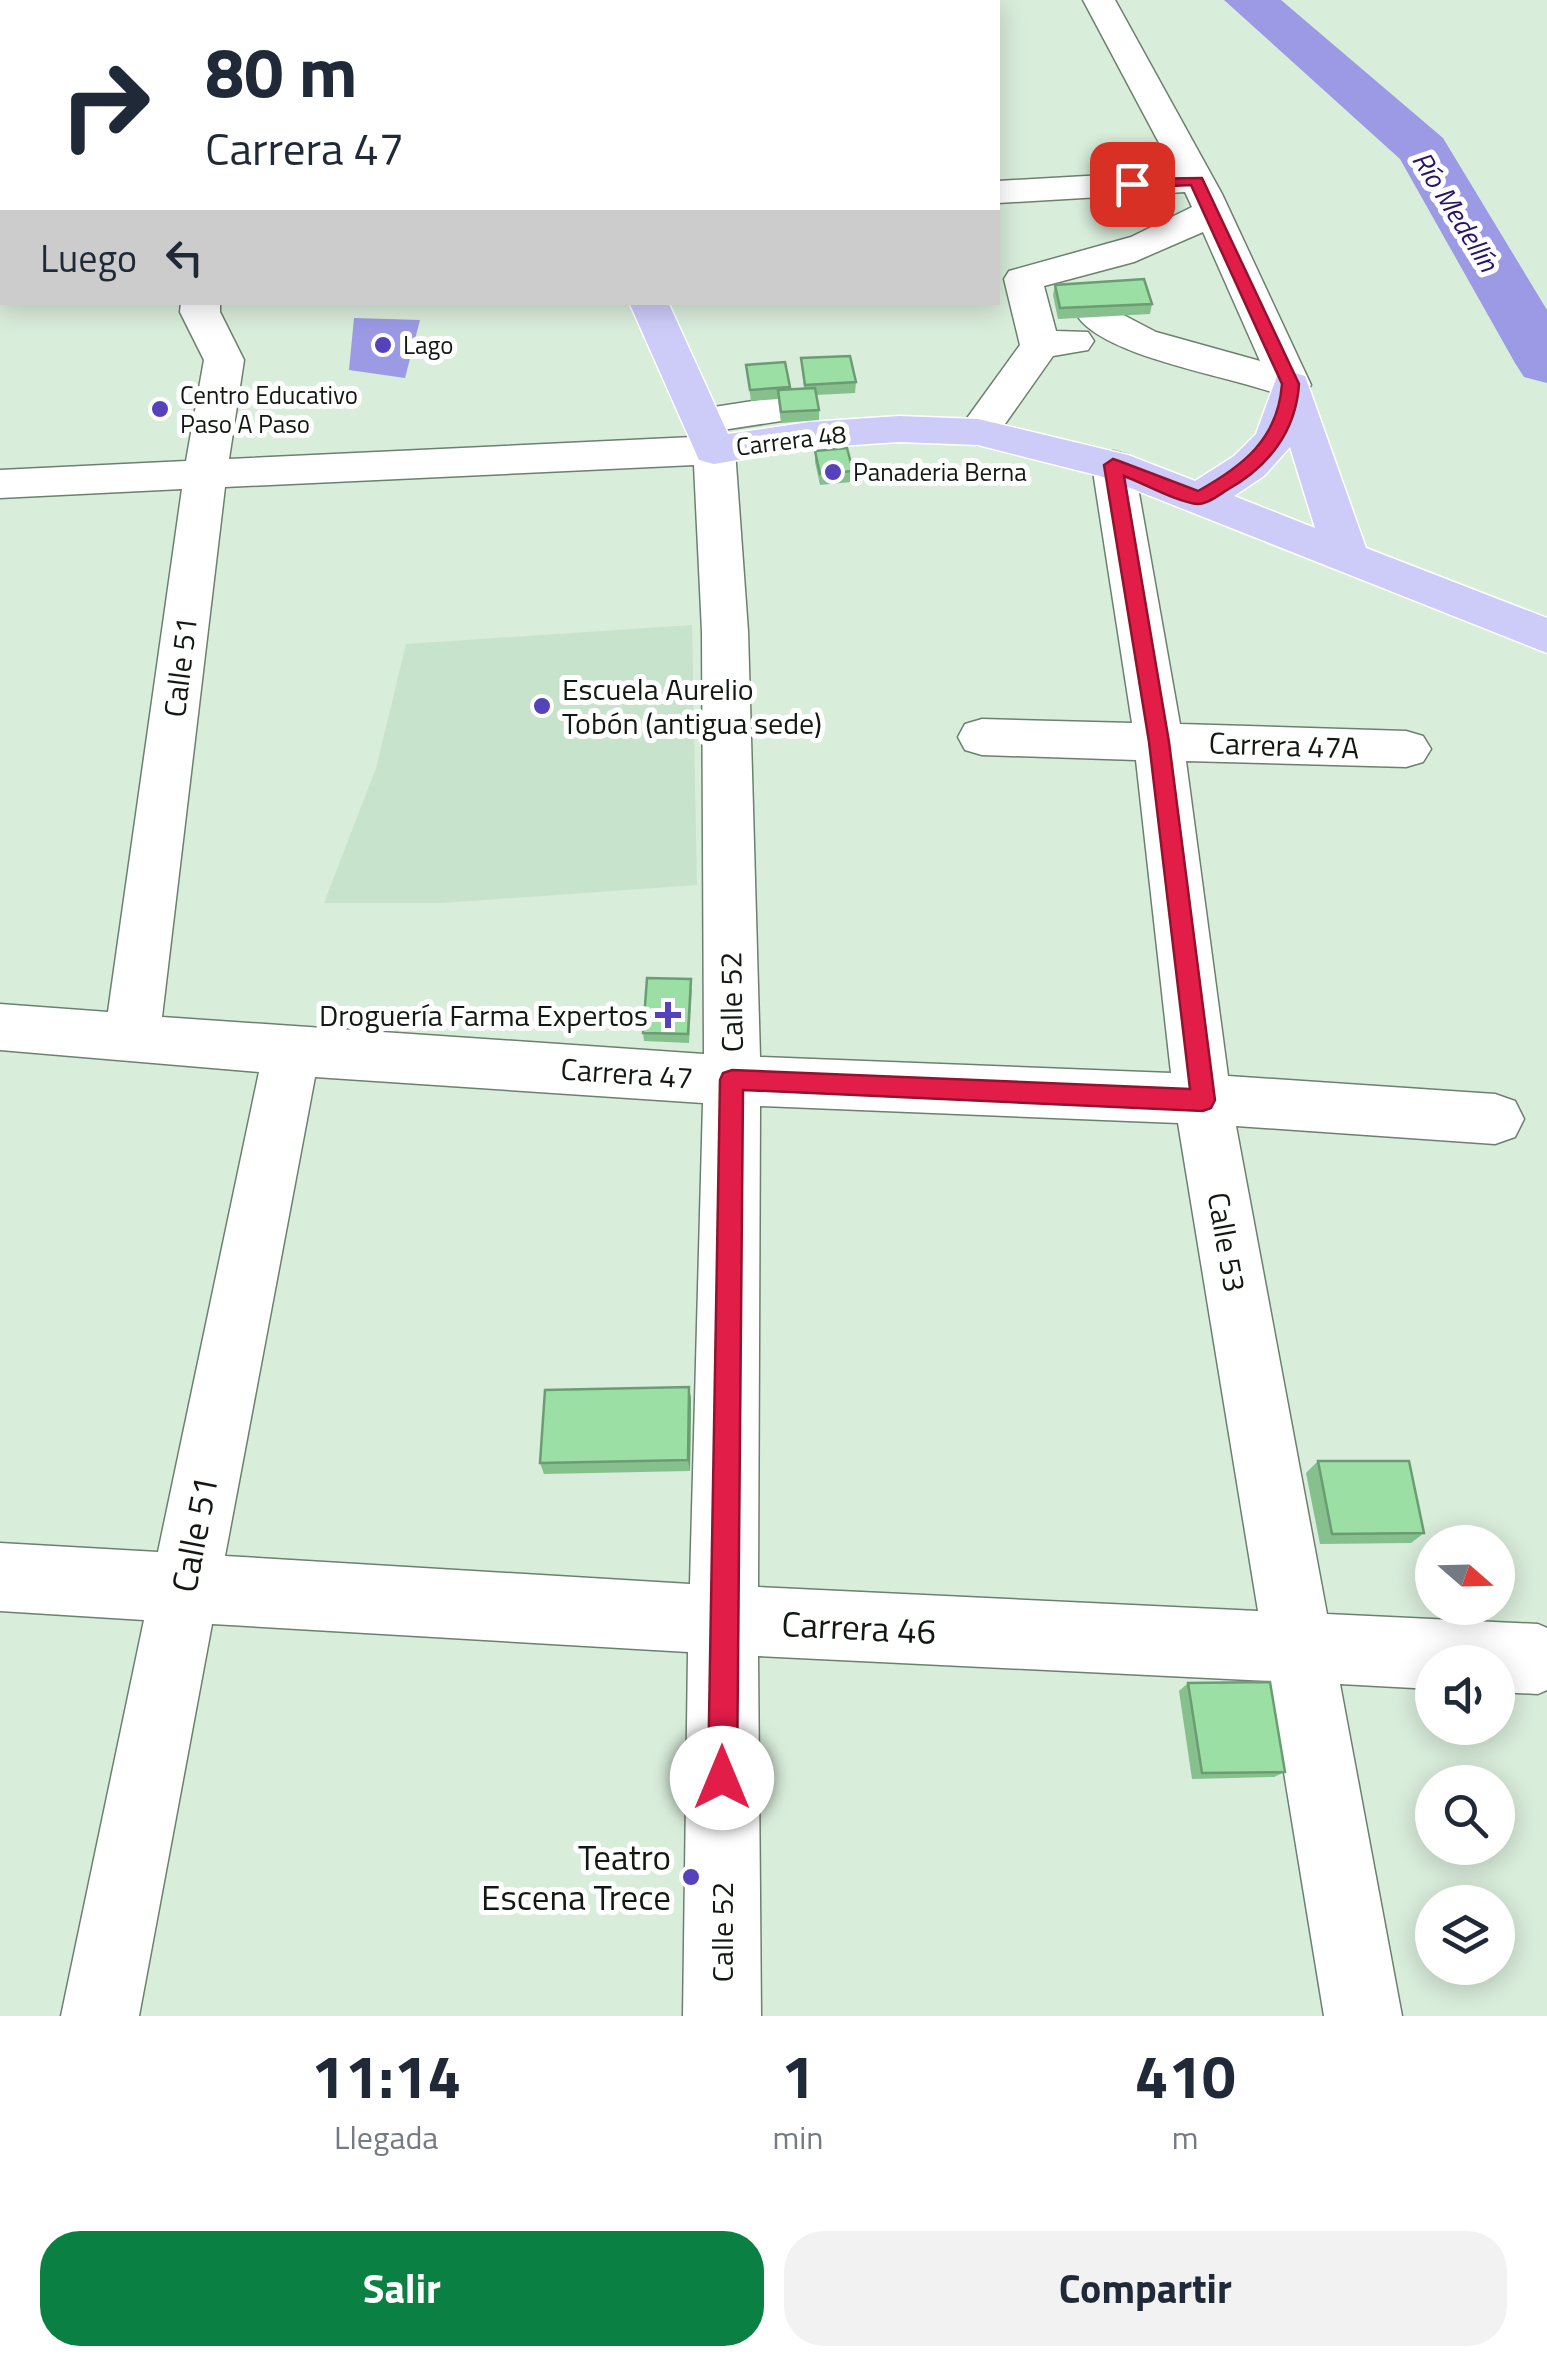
<!DOCTYPE html>
<html lang="es">
<meta charset="utf-8">
<style>
body{margin:0;font-family:"Titillium Web",sans-serif;background:#f2f2f3;color:#1f2937;height:100vh;display:flex;flex-direction:column;font-size:38px;white-space:nowrap}
*{box-sizing:border-box;margin:0}
p{font-size:32px;color:#747a83}
.icon{flex:none;width:55px;height:55px;fill:none;stroke:currentColor;stroke-width:2;stroke-linecap:round;stroke-linejoin:round}
.map{position:relative;height:2016px;overflow:hidden}
.details{display:flex;flex-direction:column;background:#fff;flex:1}
.details>*{flex:none}
.hud{position:absolute;left:0px;top:0px;width:1000px;height:305px;box-shadow:0 5px 25px #0003;background:#fff;color:#1f2937;overflow:hidden}
.needle{width:65px;rotate:110deg}
.fabs{position:absolute;left:1415px;top:1525px;display:grid;gap:20px}
.fabs a{display:grid;place-items:center;width:100px;height:100px;border-radius:50%;background:#fff;box-shadow:0 5px 25px #0003;font-size:50px}
.pin{position:absolute;display:grid;place-items:center;width:85px;height:85px;color:#fff;margin:-42px;border-radius:20px;box-shadow:0 5px 15px #0006}
.me{position:absolute;width:110px;margin:-55px;rotate:0deg;stroke-linejoin:round;filter:drop-shadow(0 0 8px #0008)}
.turn{display:flex;align-items:center;gap:35px;height:210px;padding:0 40px;font-size:45px}
.turn .icon{width:130px;height:130px;stroke-width:2.5}
.turn b{display:block;font-size:70px;line-height:85px}
.then{display:flex;align-items:center;height:95px;padding:0 40px;background:#0003;gap:20px;font-size:38px}
.eta{display:flex;justify-content:space-evenly;align-items:center;height:170px;text-align:center}
.eta b{font-size:60px;font-weight:700;line-height:70px}
.action{display:flex;gap:20px;margin-top:auto;padding:20px 40px}
.action a{flex:1;height:115px;border-radius:40px;background:#0b8043;color:#fff;font-size:40px;font-weight:700;line-height:115px;text-align:center}
.action a+a{background:#f2f2f3;color:#1f2937}
.map>svg:first-child{display:block}
.built{fill:#c8e3cb}
.water{fill:#9c9ae4}
.lines{fill:none;stroke-linecap:round;stroke-linejoin:round}
.river{fill:#9c9ae4;fill-rule:evenodd}
.minor-casing{stroke:#6d806f;stroke-width:3}
.major-casing{stroke:#fff;stroke-width:3}
.minor{fill:#fff;fill-rule:evenodd}
.major{fill:#cdcbf8;fill-rule:evenodd}
.wall{fill:#85c08d}
.shaded-wall{fill:#6c9c73}
.building{fill:#9bdfa4;stroke:#6c9c73;stroke-width:2.5}
.route{fill:#e11d48;stroke:#92132f;stroke-width:2.5}
.poi-dot{fill:#5642ba;stroke:#fff;stroke-width:4}
.labels{text-anchor:middle;dominant-baseline:central;stroke-width:10;stroke-linejoin:round;paint-order:stroke}
.far-poi-label{font-size:25px;fill:#111912;stroke:#fff;text-anchor:start}
.far-street-label{font-size:25px;fill:#111912;stroke:#fff}
.far-water-label{font-size:28px;font-style:italic;fill:#281369;stroke:#fff}
.street-label{font-size:30px;fill:#111912;stroke:#fff}
.poi-label{font-size:30px;fill:#111912;stroke:#fff;text-anchor:start}
.near-street-label{font-size:35px;fill:#111912;stroke:#fff}
.near-poi-label{font-size:35px;fill:#111912;stroke:#fff;text-anchor:end}
</style>
<div class="map">
<svg width="1547" height="2016" viewBox="0 0 1547 2016">
<rect width="100%" height="100%" fill="#d9eddb"/>
<path class="built" d="M692,625L697,885L443,903H324L376,768L406,644Z"/>
<path class="water" d="M354,318L420,320L405,378L349,370Z"/>
<g class="lines">
<path class="river" d="M1224,0H1281L1443,138L1547,310V383L1524,377L1515,363L1400,159Z"/>
<defs>
<g id="minor">
<path d="M1083,0H1115L1222,194L1311,385L1305,394L1291,398L1277,394C1229,376 1106,357 1078,317L1084,309L1098,305L1112,309L1156,332L1260,361L1203,232L1134,262L1044,286L1056,331L1088,332L1094,341L1088,350L1053,356L993,441L978,445L963,441L957,432L1020,345L1004,279L1009,271L1131,237L1192,207L1185,192L998,203V181L1174,171Z"/>
<rect x="0" y="36" width="2" height="20"/>
<rect x="0" y="245" width="2" height="22"/>
<path d="M181,302H220V312L244,360L229,459L714,436L729,440L735,450L748,631L760,1057L1171,1073L1136,760L982,755L965,750L958,737L965,724L982,719L1132,723L1092,465L1098,455L1113,451L1128,455L1134,465L1180,724L1406,731L1423,736L1431,749L1423,762L1406,767L1186,761L1228,1076L1495,1094L1515,1101L1524,1119L1515,1137L1495,1144L1236,1126L1327,1614L1538,1624L1547,1628V1690L1538,1694L1498,1692V1662H1432V1689L1340,1684L1402,2016H1324L1269,1681L758,1656L761,2016H683L688,1652L212,1624L139,2016H61L144,1620L0,1611V1543L158,1552L259,1072L0,1050V1004L108,1012L182,489L0,498V470L186,461L204,360L180,312ZM694,465L702,631L704,1054L162,1017L225,487ZM315,1077L703,1103L690,1584L225,1556ZM760,1106L1178,1123L1258,1611L758,1587Z"/>
<path d="M779,397L794,401L800,410L794,419L703,433L688,429L682,420L688,411Z"/>
</g>
<g id="major">
<path d="M489,0H521L522,2H490Z"/>
<path d="M629,302H668L728,434L809,422L899,416L978,419L1128,455L1195,481L1234,456L1256,434L1277,376L1291,372L1305,376L1366,548L1547,618V653L1100,476L978,445L899,442L809,448L714,464L699,460ZM1290,447L1315,528L1234,496L1264,476Z"/>
</g>
</defs>
<use href="#minor" class="minor-casing"/>
<use href="#major" class="major-casing"/>
<use href="#minor" class="minor"/>
<use href="#major" class="major"/>
</g>
<g class="wall">
<path d="M4,0H164L163,2H4Z"/>
<path d="M164,0H411L410,2H165Z"/>
<path d="M1055,285L1152,304L1150,314L1058,319L1053,295Z"/>
<path d="M801,358L856,382L855,393L816,395L819,410V420L781,423L778,399L751,401L746,365L785,362L790,390L804,389Z"/>
<path d="M815,451L853,471L852,482L820,485L815,462Z"/>
<path d="M692,988L689,1043L644,1041L643,1033Z"/>
<path d="M689,1387L691,1399L690,1471L544,1474L540,1463Z"/>
<path d="M1318,1461L1424,1533L1411,1543L1320,1544L1306,1473Z"/>
<path d="M1188,1683L1285,1772L1274,1777L1192,1779L1179,1691Z"/>
</g>
<g class="shaded-wall">
<path d="M149,0H164L163,2H150Z"/>
<path d="M387,0H411L410,2H387Z"/>
<path d="M689,1387L691,1399L690,1471L688,1460Z"/>
</g>
<g class="building">
<path d="M254,0H387L335,2H253Z"/>
<path d="M1144,279L1152,304L1060,308L1055,285Z"/>
<path d="M850,356L856,382L805,385L801,358Z"/>
<path d="M785,362L790,387L750,390L746,365Z"/>
<path d="M815,388L819,410L781,412L778,390Z"/>
<path d="M847,448L853,471L820,474L815,451Z"/>
<path d="M647,978L691,979L688,1034L643,1033Z"/>
<path d="M689,1387L688,1460L540,1463L545,1390Z"/>
<path d="M1318,1461H1409L1424,1533L1332,1534Z"/>
<path d="M1270,1682L1285,1772L1202,1773L1188,1683Z"/>
</g>
<path class="route" d="M1202,178L1299,384C1296,432 1268,467 1227,490C1219,495 1208,504 1198,504C1179,503 1143,483 1124,476L1169,742L1215,1100L1211,1108L1203,1111L743,1090L737,1778L733,1789L722,1793L712,1789L708,1778L720,1080L723,1073L732,1070L1190,1089L1149,742L1104,465L1113,459L1119,461L1198,491C1243,466 1278,439 1282,384L1191,185L1132,188L1124,184L1132,179Z"/>
<g class="poi-dot">
<circle cx="383" cy="345" r="10"/>
<circle cx="160" cy="409" r="10"/>
<circle cx="833" cy="472" r="10"/>
<circle cx="542" cy="706" r="10"/>
<path d="M663 1000h10v10h10v10h-10v10h-10v-10h-10v-10h10z"/>
<circle cx="691" cy="1877" r="10"/>
</g>
<g class="labels">
<g class="far-poi-label">
<text x="403" y="345">Lago</text>
<text x="180" y="395">Centro Educativo<tspan x="180" dy="29">Paso A Paso</tspan></text>
<text x="853" y="472">Panaderia Berna</text>
</g>
<g class="far-street-label">
<text transform="translate(791 440) rotate(-7)">Carrera 48</text>
</g>
<g class="far-water-label">
<text transform="translate(1456 211) rotate(58)">Río Medellín</text>
</g>
<g class="street-label">
<text transform="translate(180 667) rotate(-83)">Calle 51</text>
<text transform="translate(1284 745) rotate(2)">Carrera 47A</text>
<text transform="translate(731 1002) rotate(-91)">Calle 52</text>
<text transform="translate(627 1073) rotate(4)">Carrera 47</text>
<text transform="translate(1227 1242) rotate(80)">Calle 53</text>
<text transform="translate(722 1932) rotate(-90)">Calle 52</text>
</g>
<g class="poi-label">
<text x="562" y="689">Escuela Aurelio<tspan x="562" dy="34">Tobón (antigua sede)</tspan></text>
<text x="648" y="1015" text-anchor="end">Droguería Farma Expertos</text>
</g>
<g class="near-street-label">
<text transform="translate(194 1534) rotate(-79)">Calle 51</text>
<text transform="translate(859 1627) rotate(3)">Carrera 46</text>
</g>
<g class="near-poi-label">
<text x="671" y="1857">Teatro<tspan x="671" dy="40">Escena Trece</tspan></text>
</g>
</g>
</svg>
<div class="fabs">
<a><svg class="needle" viewBox="-14 -14 28 28"><path d="M0-13l5 13h-10z" fill="#e53935"/><path d="M0 13l5-13h-10z" fill="#747a83"/></svg></a>
<a><svg class="icon" aria-label="sound" viewBox="0 0 24 24"><path d="M4 9h4l5-4v14l-5-4H4zM17 9q2 3 0 6"/></svg></a>
<a><svg class="icon" aria-label="search" viewBox="0 0 24 24"><circle cx="10" cy="10" r="6"/><path d="M15 15l6 6"/></svg></a>
<a><svg class="icon" aria-label="layers" viewBox="0 0 24 24"><path d="M12 4l9 5-9 5-9-5zM3 14l9 5 9-5"/></svg></a>
</div>
<div class="pin" style="left:1132px;top:184px;background:#d93025"><svg class="icon" aria-label="arrive" viewBox="0 0 24 24"><path d="M6 21V4h12l-3 4 3 4H6"/></svg></div>
<svg class="me" style="left:722px;top:1778px" viewBox="-20 -20 40 40"><circle r="19" fill="#fff"/><path d="M0-13L10 11 0 6-10 11z" fill="#e11d48"/></svg>
<div class="hud">
<div class="turn"><svg class="icon" aria-label="right" viewBox="0 0 24 24"><path d="M7 20v-9h11M14 6l5 5-5 5"/></svg><div><b>80 m</b>Carrera 47</div></div>
<div class="then">Luego<svg class="icon" aria-label="left" viewBox="0 0 24 24"><path d="M17 20v-9H6M10 6l-5 5 5 5"/></svg></div>
</div>
</div>
<section class="details">
<div class="eta">
<div><b>11:14</b><p>Llegada</p></div>
<div><b>1</b><p>min</p></div>
<div><b>410</b><p>m</p></div>
</div>
<div class="action"><a>Salir</a><a>Compartir</a></div>
</section>
